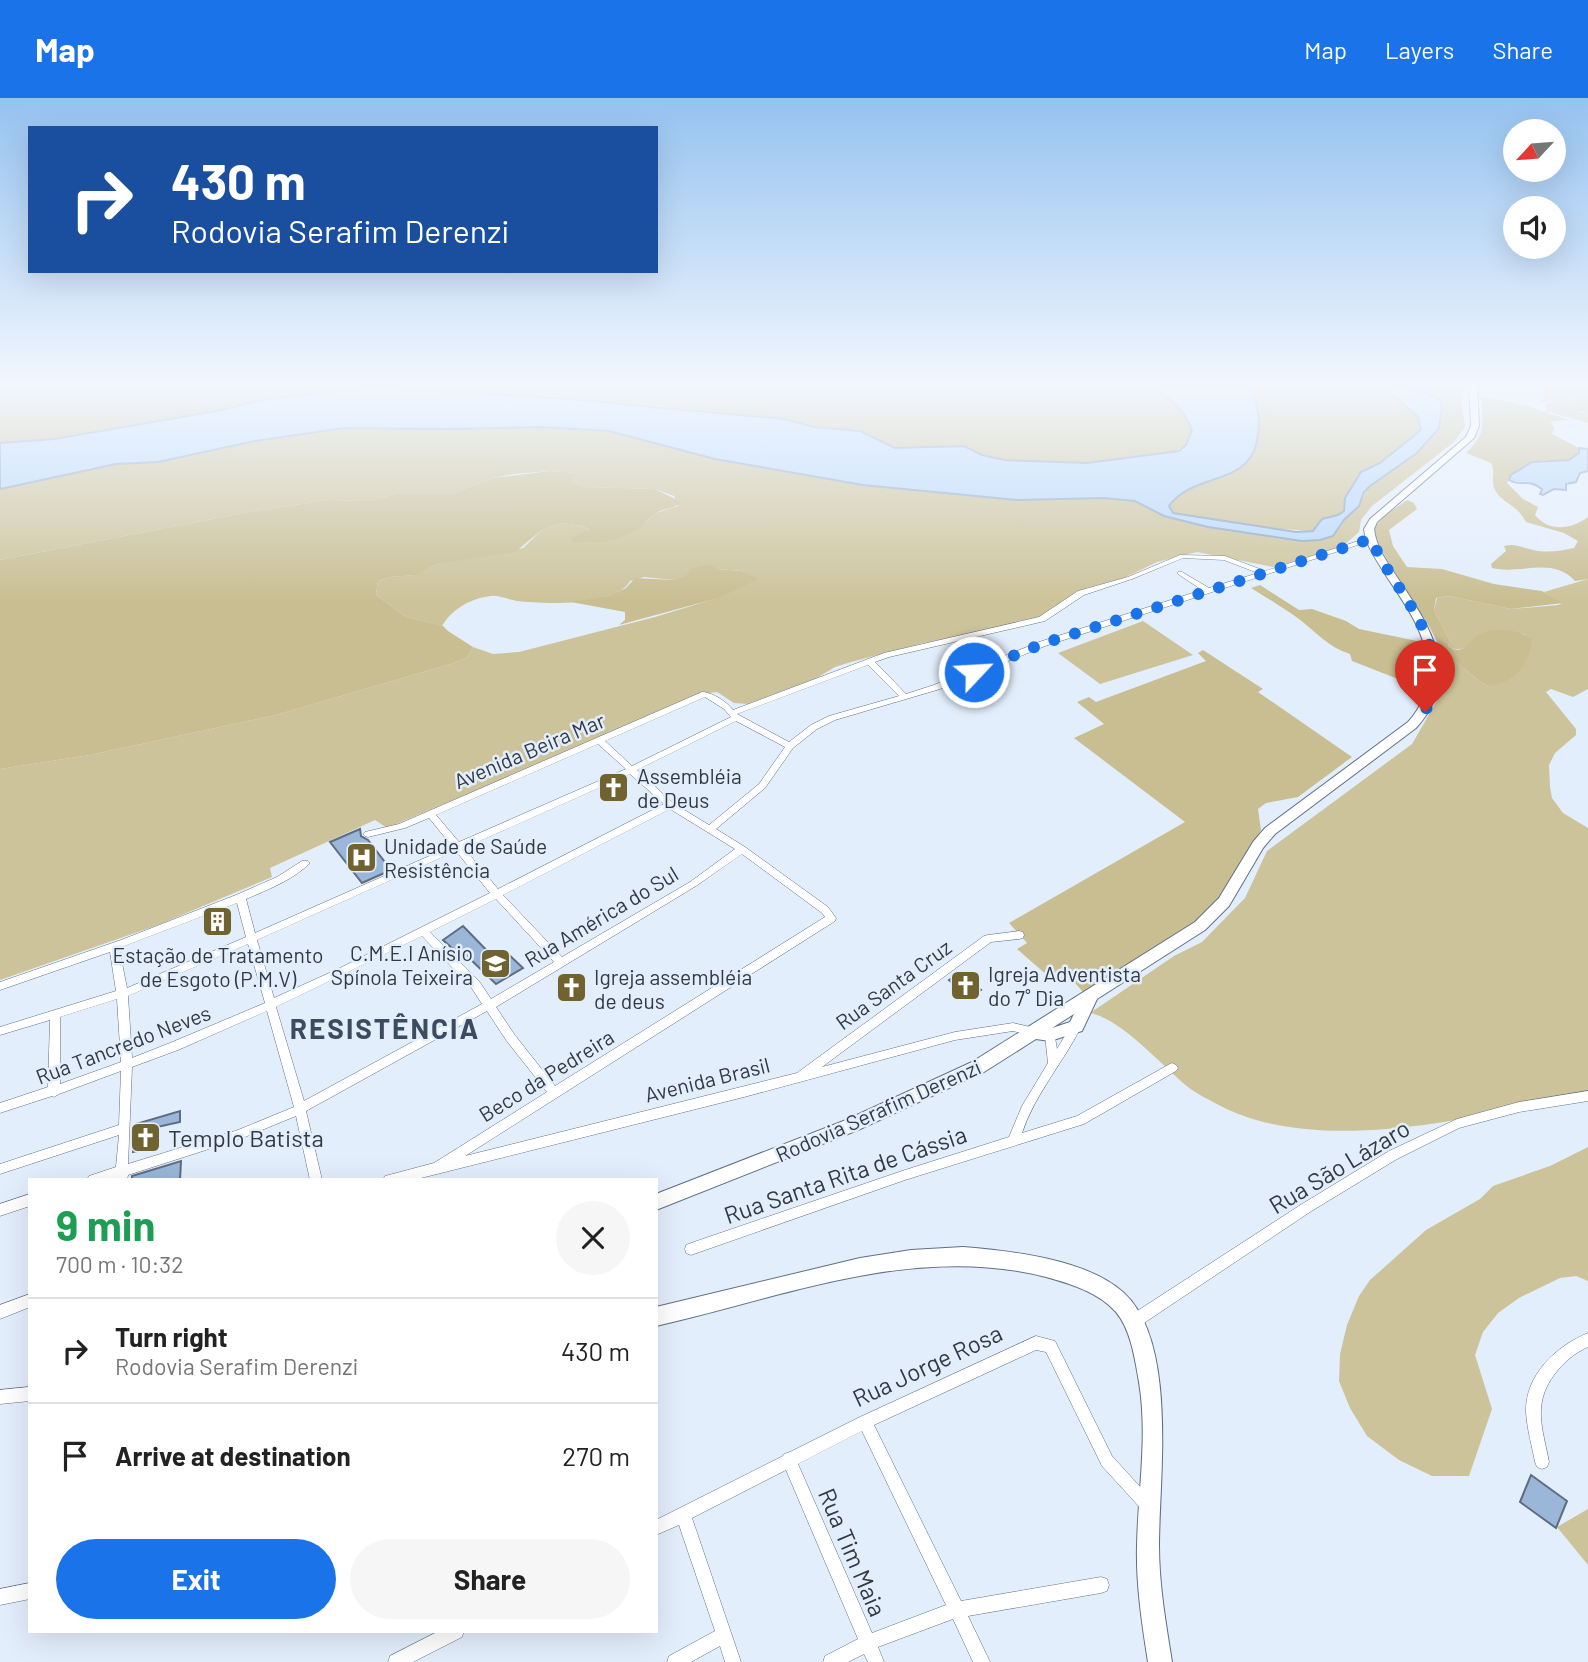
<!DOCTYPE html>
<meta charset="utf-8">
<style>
body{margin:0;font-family:Barlow,sans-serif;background:#f6f6f6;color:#222;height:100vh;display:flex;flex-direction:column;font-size:26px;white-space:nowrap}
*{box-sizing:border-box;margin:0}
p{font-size:23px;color:#767676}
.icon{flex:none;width:38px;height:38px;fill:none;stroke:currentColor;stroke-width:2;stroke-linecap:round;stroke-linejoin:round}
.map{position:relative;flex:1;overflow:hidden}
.panel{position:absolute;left:28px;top:1080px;width:630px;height:455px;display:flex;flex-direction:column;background:#fff;border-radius:0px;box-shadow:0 7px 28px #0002}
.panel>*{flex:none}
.banner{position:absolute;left:28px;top:28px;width:630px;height:147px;border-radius:0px;box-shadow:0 7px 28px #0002;background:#1a4fa0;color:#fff;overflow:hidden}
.needle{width:46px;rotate:244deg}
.buttons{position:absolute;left:1503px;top:21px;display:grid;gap:14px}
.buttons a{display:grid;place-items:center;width:63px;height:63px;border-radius:50%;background:#fff;box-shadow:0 7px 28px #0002;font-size:35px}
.pin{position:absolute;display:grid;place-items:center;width:60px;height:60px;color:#fff;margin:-72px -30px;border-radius:50% 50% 50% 0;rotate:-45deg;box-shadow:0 0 7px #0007}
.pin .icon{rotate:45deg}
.me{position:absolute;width:77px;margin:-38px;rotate:65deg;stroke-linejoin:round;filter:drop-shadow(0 0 5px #0008)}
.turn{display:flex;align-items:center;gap:24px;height:147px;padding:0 28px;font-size:32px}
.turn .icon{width:91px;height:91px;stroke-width:2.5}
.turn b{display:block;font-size:49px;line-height:60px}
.round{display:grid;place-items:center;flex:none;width:74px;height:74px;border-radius:37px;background:#f6f6f6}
.headline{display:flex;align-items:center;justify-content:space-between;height:119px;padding:0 28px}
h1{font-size:42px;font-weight:700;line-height:52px;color:#1e9e55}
.action{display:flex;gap:14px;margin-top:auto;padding:14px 28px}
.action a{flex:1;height:80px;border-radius:42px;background:#1a73e8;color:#fff;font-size:28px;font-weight:700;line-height:80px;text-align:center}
.action a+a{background:#f6f6f6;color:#222}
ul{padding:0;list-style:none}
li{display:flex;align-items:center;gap:21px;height:105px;padding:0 28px;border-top:2px solid #e0e0e0}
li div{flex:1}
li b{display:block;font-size:26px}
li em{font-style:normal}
header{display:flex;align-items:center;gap:42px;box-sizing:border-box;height:98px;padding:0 35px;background:#1a73e8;color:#fff}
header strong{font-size:33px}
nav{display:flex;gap:38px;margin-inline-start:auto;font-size:24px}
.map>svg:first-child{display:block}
.green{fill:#cdc39a}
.forest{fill:#c9be92}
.water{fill:#bad8fc;stroke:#91a8c4;stroke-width:2}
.building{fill:#9ab7d9;stroke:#5d6d81;stroke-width:2}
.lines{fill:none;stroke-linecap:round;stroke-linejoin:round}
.street-casing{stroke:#5f7084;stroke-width:1}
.secondary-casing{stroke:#5f7084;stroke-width:2}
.street{fill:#fff;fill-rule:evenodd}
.secondary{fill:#fff;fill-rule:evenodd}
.route{stroke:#1a73e8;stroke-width:12;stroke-dasharray:0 21.6}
.labels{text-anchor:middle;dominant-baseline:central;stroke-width:5;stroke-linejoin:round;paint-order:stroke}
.street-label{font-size:21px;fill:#323942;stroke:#e3eefc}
.poi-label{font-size:21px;fill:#323942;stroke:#e3eefc;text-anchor:start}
.near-poi-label{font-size:24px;fill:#323942;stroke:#e3eefc;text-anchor:start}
.near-street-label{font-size:24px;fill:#323942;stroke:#e3eefc}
.district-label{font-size:28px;font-weight:bold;letter-spacing:2px;fill:#3c4b5e;stroke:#e3eefc}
</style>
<header>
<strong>Map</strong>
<nav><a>Map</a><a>Layers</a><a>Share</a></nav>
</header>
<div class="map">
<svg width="1588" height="1564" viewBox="0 0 1588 1564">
<rect width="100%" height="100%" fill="#e3eefc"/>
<g class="green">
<path d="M0,285H1143C1169,299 1180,304 1192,332L1186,347L1170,356L1087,365L1044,364L1004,362L951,348L895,350L860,333L814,329L783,321L662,308L373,289L262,302L217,313L54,341L0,345Z"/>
<path d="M1249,285H1463L1461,300L1465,329L1454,344L1372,408L1361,422L1359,434L1343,448L1279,470L1197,454L1157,464L1124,480L1087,490L1043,518L1021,526L923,545L851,564L835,569L815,581L748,606L734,605L717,594L702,596L387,730L375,722L270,770L272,779L158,827L0,882V671L90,657L276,617L454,565L467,559L473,549L493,556L519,554L655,519L717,500L759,481L742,473L718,471L673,482L644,479L630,483C616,509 544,506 517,503C510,502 498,497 491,498C471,500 452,511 442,528L406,519L376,497L378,483L390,479L415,477L437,466L523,450L542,432L562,425L582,428L590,433L580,436L585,445C608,441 640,436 653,416L678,408L674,398L655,391L582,389L573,382L576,375L550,373L514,376L493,380L451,396H396L368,403L328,402L254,413L0,462V391L116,366L176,361L255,343L344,330L447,331L542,329L609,333L715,361L863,387L1017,402L1104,400L1136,403L1164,418L1208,429L1302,443L1341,429C1345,419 1351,416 1357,409C1363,403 1364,394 1370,388C1404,362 1435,355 1442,310C1428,290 1409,287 1386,292L1418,319L1421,332L1380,365L1361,374L1345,400L1344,413L1338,417L1321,421L1313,433L1267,430L1172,415L1169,408C1194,375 1248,388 1257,343C1262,320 1257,307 1249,285Z"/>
<path d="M1560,300L1579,302V307L1571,312L1581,315L1588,313V325L1546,313V306Z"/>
<path d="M1588,481V591L1573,599L1551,591L1546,594L1576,631V637L1555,655L1549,667L1550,689L1552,700L1563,715L1588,730V996C1479,1017 1317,1062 1215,1005C1208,1001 1199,997 1192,992C1164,971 1124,922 1090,915L1174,858L1202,844L1245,800L1267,753L1412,646L1438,601L1443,573L1441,555C1460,563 1470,579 1488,588L1511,580L1526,537C1517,535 1502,530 1493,533C1479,539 1464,559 1448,548L1450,543L1434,512L1437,500L1449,498L1511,511L1558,507L1562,505L1544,494Z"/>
<path d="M1143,523L1193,557L1100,586L1058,555Z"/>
<path d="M1588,1049V1183L1576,1178L1560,1180L1519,1200L1498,1215L1483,1234L1475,1257L1492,1311L1469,1378H1432L1399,1362L1367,1338L1350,1310L1339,1283L1340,1256L1347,1227L1359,1198L1370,1182L1426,1132L1480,1101L1493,1088L1550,1068Z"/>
<path d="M1588,1411V1467L1557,1429Z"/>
</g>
<g class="forest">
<path d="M1554,285H1588V313L1572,314L1573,310L1580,305L1574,300L1542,304L1540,302L1545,300L1544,293L1553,290Z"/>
<path d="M1481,298L1527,308L1569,322L1552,323L1551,326L1554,329L1552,336L1579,350V355L1569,362H1542L1525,367L1511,377L1507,385L1523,401L1538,409L1535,417C1550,435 1572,431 1588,419V481L1575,483C1553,458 1520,477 1492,470L1491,466L1506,453L1504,448C1515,445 1523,450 1533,452C1546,455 1561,453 1574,450L1578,443L1564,435L1526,424C1518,407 1502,405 1495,392C1490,382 1496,374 1491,365L1466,355C1488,334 1482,326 1481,298Z"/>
<path d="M550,373L577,375L573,382L582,389L655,391L681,404C675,411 665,410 656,415C650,418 647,424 641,429C623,442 593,447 572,444L570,440L589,432L582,428L562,425L542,432L515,454L437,466L416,477L390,479L378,483L376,497L406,519L443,528L448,533L473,549L467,559L454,565L276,617L90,657L0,671V462L254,413L328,402L368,403L396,396H451L493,380Z"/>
<path d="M1407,402L1414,405L1417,411L1389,432L1393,448L1407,469L1442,471L1494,486L1542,493L1563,505L1511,511L1449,498L1436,500L1434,512L1450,543L1448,548C1454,552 1458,553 1464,550C1469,547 1472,541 1477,538C1491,528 1518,531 1532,541C1530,567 1515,585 1488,588C1470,579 1460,563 1441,555C1436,527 1370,447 1375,431C1379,419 1398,409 1407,402Z"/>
<path d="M710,466L718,471L742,473L760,481L718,500L619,527L625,522V514L571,504L609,498L626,490L635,480L673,482L686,478L692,470Z"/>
<path d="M1260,487L1299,512L1312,511L1346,523L1359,531L1422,544C1428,562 1427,573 1421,590L1352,563L1350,556C1328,549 1316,534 1299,521C1284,510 1267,500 1251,490Z"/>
<path d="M1203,552L1263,591L1258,594L1352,659L1298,699L1266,705L1258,711L1261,732L1217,803L1191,829L1083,894L1068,877L1056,885L1017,851L1027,845L1009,825L1185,724L1074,640L1104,626L1077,604L1089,599L1096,604L1206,563L1198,555Z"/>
</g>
<g class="water">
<path d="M1143,285H1249C1257,307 1262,320 1257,343C1248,389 1193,374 1169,408L1173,415L1296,434L1313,433L1322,421L1338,417L1344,413L1345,400L1361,374L1380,365L1421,332L1418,319L1386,291V288H1405L1440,301L1442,310L1439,330L1417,355L1370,388L1364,394L1359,408L1344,422L1333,438L1320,442L1302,443L1208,429L1164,418L1135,403L1104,400L1017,402L863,387L715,361L609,333L542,329L447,331L344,330L255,343L158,364L116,366L0,391V345L54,341L217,313L262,302L373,289L569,301L783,321L814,329L860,333L895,350L964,348L982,357L1005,362L1087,365L1179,353L1186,347L1192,332C1182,307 1167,297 1143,285Z"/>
<path d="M1579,350L1588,351V373L1580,375L1576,384L1566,386V392L1554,391L1543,397L1540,396L1542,391C1526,379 1523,390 1509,382L1511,377L1532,364L1569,362L1579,355Z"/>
</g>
<g class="building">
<path d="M360,731L361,738L368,742L391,772L362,785L330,744Z"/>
<path d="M463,828L496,862L507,855L523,870L496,886L465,856L457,850L454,852L443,842Z"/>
<path d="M960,875L981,892L970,899L949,882Z"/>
<path d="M180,1013V1024L157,1029L155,1049L133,1054L136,1026Z"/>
<path d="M181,1063L180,1082H132V1078Z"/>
<path d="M1531,1377L1567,1403L1556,1430L1520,1404Z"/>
</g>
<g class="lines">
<defs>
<g id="street">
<path d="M1371,439L1373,440V442L1045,548L940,591L835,622L817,631L793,650L765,690L716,731L745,749L828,809L836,820L835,823L465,1058L797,975L984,838L988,837L1019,833L1023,834L1024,837L1023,840L1019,841L991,844L822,969L955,934L1013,925L1039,931L1040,934L1039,937L1035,938L1013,933L955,942L744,999L413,1082H383L385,1078L389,1077L434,1065L547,994L506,942L487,913L306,1013L322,1082H310L296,1018L240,1041L128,1077L127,1082H87L89,1078L116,1069L119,1037L0,1076V1066L119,1027L121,973L59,996L54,999L52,998L0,1015V1005L48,989L50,922L0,937V929L116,893L110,854L0,892V884L121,842L236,797L277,779L302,763H308L310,765C293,782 267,792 246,801L255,835L452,748L429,720L405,730L368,739L365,738L363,736L365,734L399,726L702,594C712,594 727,604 733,612L884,555L1039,519L1078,493L1128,479L1180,457L1225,458L1265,473ZM1183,460L1224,462L1258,475L1209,490L1182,474H1178V476L1202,492L1039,544L934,587L906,596L875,564L889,559L1045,523L1084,497L1132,481ZM868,567L899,598L829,618L811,627L789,644L737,616ZM705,599L724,611L731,619L632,668L605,643ZM736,623L785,649L759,686L709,727L673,705L637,672ZM598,646L626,671L459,744L436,717ZM630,676L664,706L498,791L464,750ZM670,711L735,751L690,784L562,859L503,797ZM456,753L490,795L338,871L274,900L257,842ZM742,756L822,815L825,819L555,988L514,936L496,909L696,788ZM496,801L554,864L491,901L479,883L430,834ZM237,805L246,839L127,890L119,850ZM422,838L471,889L482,906L304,1003L276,909ZM248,846L265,905L170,945L132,960L128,898ZM117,901L121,964L60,986V919ZM267,913L294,1009L238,1032L128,1066L132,969L178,952Z"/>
<path d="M1076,925L1080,926L1081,929C1063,965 1035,996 1022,1035L1077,1018L1168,967L1172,965L1176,967L1178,970L1176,973L1084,1026L905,1082L691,1157L686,1155L685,1151L686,1147L691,1145L905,1072L1009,1039L1022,1008L1048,965L1045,937L1046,934L1050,933L1054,934L1057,951L1072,926Z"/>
<path d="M1588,993V1003L1519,1014L1459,1030L1397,1061L1310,1114L1138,1229L1133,1231L1128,1229L1126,1224L1128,1219L1302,1106L1389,1053L1457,1021L1519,1004Z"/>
<path d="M30,1096V1108L0,1118V1106Z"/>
<path d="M30,1196V1209L0,1221V1207Z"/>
<path d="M1588,1235V1249C1574,1255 1563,1265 1554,1277C1532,1307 1543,1331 1549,1364L1547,1369L1542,1371L1537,1369L1535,1364C1532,1348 1527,1331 1526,1314C1525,1277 1556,1248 1588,1235Z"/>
<path d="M1036,1238L1055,1243L1112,1358L1154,1404L1156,1409L1154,1414L1149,1416L1144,1414L1102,1368L1046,1254L1036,1252L874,1327L961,1503L1101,1479L1107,1481L1109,1487L1107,1493L1101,1495L968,1518L990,1564H973L953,1521L878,1549L884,1564H868L864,1556L848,1564H823L825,1558L858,1541L786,1372L692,1420L741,1564H725L720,1548L691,1564H667L669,1558L715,1533L679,1427L656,1437V1422L783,1358L784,1356L790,1354L860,1319ZM862,1333L946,1507L872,1535L798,1366Z"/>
<path d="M30,1289V1303L0,1306V1292Z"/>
<path d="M30,1485V1501L0,1507V1491Z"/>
<path d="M439,1533H464L462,1539L413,1564H388L390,1558Z"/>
</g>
<g id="secondary">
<path d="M1469,285H1477L1479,328L1474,340L1377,424L1374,431C1376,449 1387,464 1397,479C1429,527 1464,578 1416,630L1275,736L1263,750L1229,808L1205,832L1097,901L1082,933L1050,943L1036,941L984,974L858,1032L656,1112V1096L846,1022L972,964L1195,824L1219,800L1253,744L1265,730L1408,624C1422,609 1429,591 1428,569C1426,533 1404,505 1385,476C1376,461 1366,448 1364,431L1370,421L1466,339L1471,328ZM1074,916L1070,924L1052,930Z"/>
<path d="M963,1149C1011,1153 1087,1161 1124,1195C1178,1245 1159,1381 1159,1448C1159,1487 1166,1526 1172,1564H1148C1142,1526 1136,1487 1137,1448C1138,1393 1148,1338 1139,1284C1135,1261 1131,1232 1116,1214C1098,1194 1071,1186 1046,1179C914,1145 784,1199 656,1228V1209L860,1160L911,1152Z"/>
</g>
</defs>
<use href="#street" class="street-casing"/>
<use href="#secondary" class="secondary-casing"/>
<use href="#street" class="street"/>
<use href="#secondary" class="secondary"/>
</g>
<linearGradient id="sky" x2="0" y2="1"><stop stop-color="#95c2f0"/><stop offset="0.57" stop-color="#f2f7fe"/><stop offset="1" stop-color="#f2f7fe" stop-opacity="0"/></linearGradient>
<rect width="1588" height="504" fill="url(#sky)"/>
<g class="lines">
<path class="route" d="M974,574L1042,546L1371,441C1398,501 1455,542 1425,614"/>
</g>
<defs>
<symbol id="church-square" viewBox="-11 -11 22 22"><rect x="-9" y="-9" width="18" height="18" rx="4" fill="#706330" stroke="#e3eefc"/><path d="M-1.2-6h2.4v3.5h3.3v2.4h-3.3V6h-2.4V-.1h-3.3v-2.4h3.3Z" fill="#fff"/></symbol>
<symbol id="hospital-square" viewBox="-11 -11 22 22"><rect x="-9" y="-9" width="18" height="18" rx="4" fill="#706330" stroke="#e3eefc"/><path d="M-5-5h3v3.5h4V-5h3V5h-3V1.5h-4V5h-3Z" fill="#fff"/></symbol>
<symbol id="building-square" viewBox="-11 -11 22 22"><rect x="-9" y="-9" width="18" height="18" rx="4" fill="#706330" stroke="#e3eefc"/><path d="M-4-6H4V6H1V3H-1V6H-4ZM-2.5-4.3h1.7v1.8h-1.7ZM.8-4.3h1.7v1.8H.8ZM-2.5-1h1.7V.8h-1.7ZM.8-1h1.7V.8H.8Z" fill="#fff"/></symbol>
<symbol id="school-square" viewBox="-11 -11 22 22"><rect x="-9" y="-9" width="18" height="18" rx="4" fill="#706330" stroke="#e3eefc"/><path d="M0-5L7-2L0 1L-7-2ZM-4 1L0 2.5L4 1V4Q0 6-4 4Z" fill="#fff"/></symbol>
</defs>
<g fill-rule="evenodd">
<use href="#church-square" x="596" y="672" width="35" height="35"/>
<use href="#hospital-square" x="344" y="742" width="35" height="35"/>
<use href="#building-square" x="200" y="806" width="35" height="35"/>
<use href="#school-square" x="478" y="848" width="35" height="35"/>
<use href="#church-square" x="948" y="870" width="35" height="35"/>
<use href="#church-square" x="554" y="872" width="35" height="35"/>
<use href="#church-square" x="128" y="1022" width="35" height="35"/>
</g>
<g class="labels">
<g class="street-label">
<text transform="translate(529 652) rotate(-23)">Avenida Beira Mar</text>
<text transform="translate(601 818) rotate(-31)">Rua América do Sul</text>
<text transform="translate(893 886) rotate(-36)">Rua Santa Cruz</text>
<text transform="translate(123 946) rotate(-21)">Rua Tancredo Neves</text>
<text transform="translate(546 977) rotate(-32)">Beco da Pedreira</text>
<text transform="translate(707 981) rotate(-14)">Avenida Brasil</text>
<text transform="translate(878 1012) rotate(-24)">Rodovia Serafim Derenzi</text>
</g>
<g class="poi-label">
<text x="637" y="677">Assembléia<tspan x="637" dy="24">de Deus</tspan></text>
<text x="384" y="747">Unidade de Saúde<tspan x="384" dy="24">Resistência</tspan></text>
<text x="473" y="854" text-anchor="end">C.M.E.I Anísio<tspan x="473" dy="24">Spínola Teixeira</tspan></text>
<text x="218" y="856" text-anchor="middle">Estação de Tratamento<tspan x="218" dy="24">de Esgoto (P.M.V)</tspan></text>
<text x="988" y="875">Igreja Adventista<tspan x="988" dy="24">do 7˚ Dia</tspan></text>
<text x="594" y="878">Igreja assembléia<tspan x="594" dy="24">de deus</tspan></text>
</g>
<g class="near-poi-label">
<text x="168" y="1039">Templo Batista</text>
</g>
<g class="near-street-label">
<text transform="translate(1339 1068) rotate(-31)">Rua São Lázaro</text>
<text transform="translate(845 1076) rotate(-19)">Rua Santa Rita de Cássia</text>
<text transform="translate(927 1267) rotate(-25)">Rua Jorge Rosa</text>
<text transform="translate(853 1454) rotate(67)">Rua Tim Maia</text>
</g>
<g class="district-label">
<text x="385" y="930">RESISTÊNCIA</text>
</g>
</g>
</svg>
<div class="buttons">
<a><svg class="needle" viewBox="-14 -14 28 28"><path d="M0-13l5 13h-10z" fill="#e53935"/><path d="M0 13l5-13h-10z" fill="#767676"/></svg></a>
<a><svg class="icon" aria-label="sound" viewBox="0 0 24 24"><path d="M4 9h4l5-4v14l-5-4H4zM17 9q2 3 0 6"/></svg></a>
</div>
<div class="pin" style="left:1425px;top:614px;background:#d93025"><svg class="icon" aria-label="arrive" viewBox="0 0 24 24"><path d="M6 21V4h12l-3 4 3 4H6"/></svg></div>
<svg class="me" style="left:974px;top:574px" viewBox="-20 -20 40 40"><circle r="17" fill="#1a73e8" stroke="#fff" stroke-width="3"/><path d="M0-11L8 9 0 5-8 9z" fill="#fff"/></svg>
<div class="banner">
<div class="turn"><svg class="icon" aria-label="right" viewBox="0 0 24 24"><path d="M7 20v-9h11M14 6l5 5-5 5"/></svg><div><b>430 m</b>Rodovia Serafim Derenzi</div></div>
</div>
<section class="panel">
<div class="headline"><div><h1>9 min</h1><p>700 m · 10:32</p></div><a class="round"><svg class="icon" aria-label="close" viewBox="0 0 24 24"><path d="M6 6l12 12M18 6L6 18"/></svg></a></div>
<ul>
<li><svg class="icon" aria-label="right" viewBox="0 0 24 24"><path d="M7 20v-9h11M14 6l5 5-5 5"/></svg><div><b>Turn right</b><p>Rodovia Serafim Derenzi</p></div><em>430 m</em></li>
<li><svg class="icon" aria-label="arrive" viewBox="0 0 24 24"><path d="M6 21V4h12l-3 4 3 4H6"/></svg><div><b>Arrive at destination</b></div><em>270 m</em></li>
</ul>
<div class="action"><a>Exit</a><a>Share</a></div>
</section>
</div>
